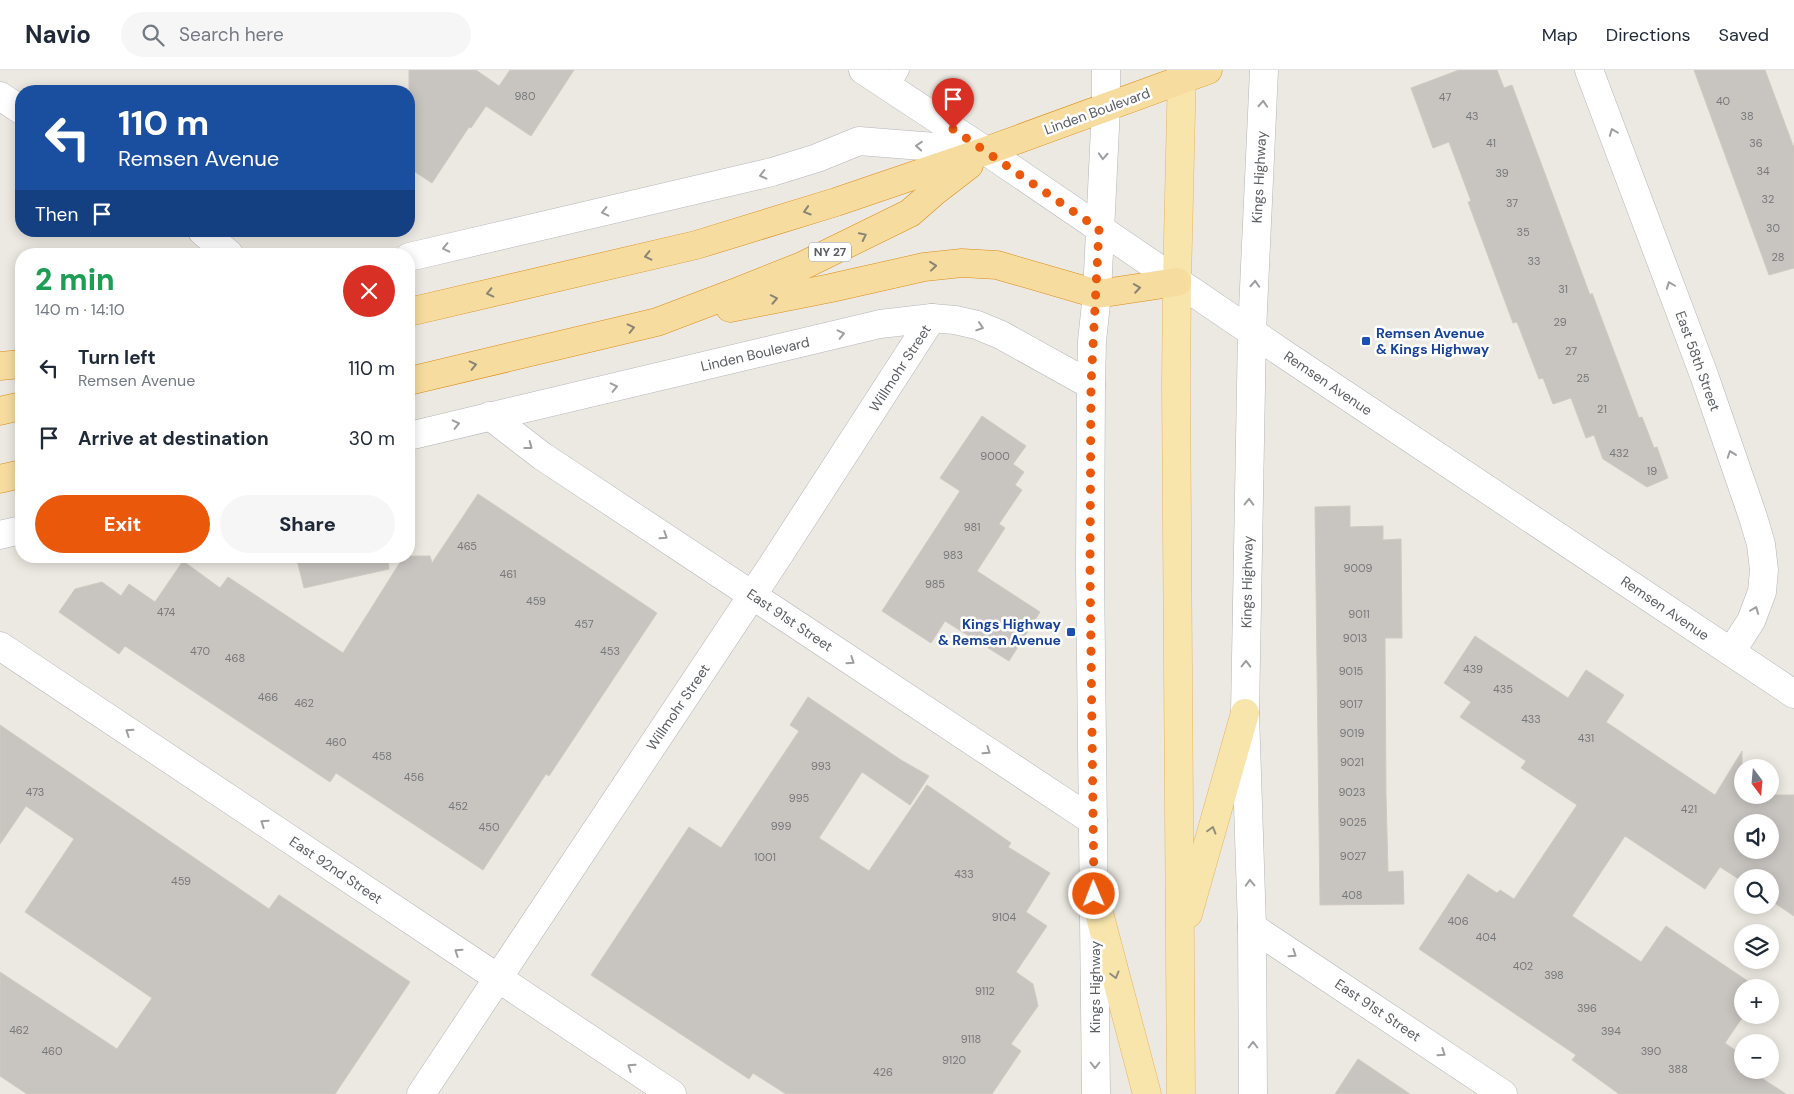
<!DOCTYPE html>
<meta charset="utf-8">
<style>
body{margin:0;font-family:"DM Sans",sans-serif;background:#f6f6f7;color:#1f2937;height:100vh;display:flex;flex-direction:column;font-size:19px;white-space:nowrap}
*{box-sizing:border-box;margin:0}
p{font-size:16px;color:#747a83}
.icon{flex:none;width:28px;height:28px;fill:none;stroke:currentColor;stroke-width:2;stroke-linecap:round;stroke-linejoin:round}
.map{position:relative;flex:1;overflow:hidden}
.drawer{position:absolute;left:15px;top:178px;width:400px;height:315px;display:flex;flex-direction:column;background:#fff;border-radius:20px;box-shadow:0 2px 12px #0003}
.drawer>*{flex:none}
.hud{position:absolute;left:15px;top:15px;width:400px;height:152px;border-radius:20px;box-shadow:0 2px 12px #0003;background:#1a4fa0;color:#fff;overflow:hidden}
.needle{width:32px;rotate:164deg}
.buttons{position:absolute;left:1734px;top:689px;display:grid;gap:10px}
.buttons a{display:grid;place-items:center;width:45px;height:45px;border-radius:50%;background:#fff;box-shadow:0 2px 12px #0003;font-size:25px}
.pin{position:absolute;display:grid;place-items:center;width:42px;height:42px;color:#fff;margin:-51px -21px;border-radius:50% 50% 50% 0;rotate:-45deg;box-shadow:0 0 5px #0007}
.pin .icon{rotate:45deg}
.me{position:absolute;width:55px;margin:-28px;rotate:359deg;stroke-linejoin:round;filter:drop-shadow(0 0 4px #0008)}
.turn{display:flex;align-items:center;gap:18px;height:105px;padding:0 20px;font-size:22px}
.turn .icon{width:65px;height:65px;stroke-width:2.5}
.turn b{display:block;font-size:35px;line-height:42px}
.then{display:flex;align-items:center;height:48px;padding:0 20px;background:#0003;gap:10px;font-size:19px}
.round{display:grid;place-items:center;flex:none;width:52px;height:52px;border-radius:26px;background:#f6f6f7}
.overview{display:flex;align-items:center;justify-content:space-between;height:85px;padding:0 20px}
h1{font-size:30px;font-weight:800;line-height:38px;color:#1e9e55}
.action{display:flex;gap:10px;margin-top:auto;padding:10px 20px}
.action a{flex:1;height:58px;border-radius:30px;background:#ea580c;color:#fff;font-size:20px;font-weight:800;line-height:58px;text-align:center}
.action a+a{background:#f6f6f7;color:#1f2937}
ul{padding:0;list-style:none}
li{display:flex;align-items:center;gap:15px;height:70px;padding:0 20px}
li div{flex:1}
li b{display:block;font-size:19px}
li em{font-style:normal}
header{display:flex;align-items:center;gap:30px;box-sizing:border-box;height:70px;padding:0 25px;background:#fff;border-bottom:1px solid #e0e1e3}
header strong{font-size:24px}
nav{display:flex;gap:28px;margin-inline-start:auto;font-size:18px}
.search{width:350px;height:45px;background:#f6f6f7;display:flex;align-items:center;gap:12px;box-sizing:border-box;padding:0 18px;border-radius:28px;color:#747a83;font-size:19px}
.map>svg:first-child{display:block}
.building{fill:#c8c4c0;stroke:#d0cac1;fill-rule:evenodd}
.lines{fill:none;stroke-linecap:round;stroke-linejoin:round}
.service-casing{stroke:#b3b5b9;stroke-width:19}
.minor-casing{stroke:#b3b5b9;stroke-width:29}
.tertiary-casing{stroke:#b3b5b9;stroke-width:29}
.secondary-casing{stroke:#b2b5b9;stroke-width:29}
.primary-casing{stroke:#e5b563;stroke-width:29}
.trunk-casing{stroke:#db8b13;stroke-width:29}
.service{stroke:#fff;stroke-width:18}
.minor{stroke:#fff;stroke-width:28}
.tertiary{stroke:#fff;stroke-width:28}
.secondary{stroke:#fff;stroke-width:28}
.primary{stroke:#f8e5ac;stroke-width:28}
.trunk{stroke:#f6dc9f;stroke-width:28}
.oneway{stroke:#9d9ea1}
.oneway2{stroke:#8a8474}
.oneway3{stroke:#928d7c}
.route{stroke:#ea580c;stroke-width:9;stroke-dasharray:0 16.2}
.transit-dot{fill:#1a4fb4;stroke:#fff;stroke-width:2}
.labels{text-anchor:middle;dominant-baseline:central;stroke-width:5;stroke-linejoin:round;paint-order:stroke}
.number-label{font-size:11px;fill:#76787a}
.shield{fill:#fff;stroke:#8c8e91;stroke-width:1}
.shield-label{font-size:12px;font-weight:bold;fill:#5b5e62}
.street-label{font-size:14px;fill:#5b5e62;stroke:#fff}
.transit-label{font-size:14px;font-weight:bold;fill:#164399;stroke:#fff;text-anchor:start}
</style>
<header>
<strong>Navio</strong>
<div class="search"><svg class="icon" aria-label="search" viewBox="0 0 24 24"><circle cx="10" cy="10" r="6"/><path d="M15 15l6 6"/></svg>Search here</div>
<nav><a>Map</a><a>Directions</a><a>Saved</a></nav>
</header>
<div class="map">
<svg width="1794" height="1024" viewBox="0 0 1794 1024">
<rect width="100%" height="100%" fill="#ece9e2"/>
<g class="building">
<path d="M409,0H476L499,16L510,0H574L531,66L486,36L471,58L469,57L432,113L409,98Z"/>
<path d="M1459,0H1497L1504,18L1512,15L1590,225L1592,223L1639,348L1642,347L1654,378L1657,377L1668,408L1647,417L1603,389L1594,365L1586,368L1571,328L1553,334L1543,308L1539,309L1517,252L1513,253L1468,132L1471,131L1449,72L1433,78L1411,18Z"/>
<path d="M1694,0H1765L1794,78V198L1769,205Z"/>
<path d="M982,346L1026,376L1013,394L1024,402L1015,415L1022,420L999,454L1005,458L977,501L1040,542L1009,591L945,551L931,573L882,541L960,421L940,408Z"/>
<path d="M478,424L657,543L549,706L546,704L483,800L336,703L330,712L125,576L119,584L59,542L75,519L102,512L121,526L129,514L155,532L183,491L220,518L228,507L343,583L404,486H430L432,493Z"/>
<path d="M1350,436V457L1383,456V470L1401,469L1402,568H1385L1386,725L1388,802L1403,801L1404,834L1320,835L1315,437Z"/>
<path d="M296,486H388L389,499L304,518Z"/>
<path d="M1475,566L1568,628L1586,600L1624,625L1606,652L1715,725L1742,681V725H1794V846L1770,830V808H1742V811L1720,797L1705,819L1625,766L1572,846L1641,892L1666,856L1758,918H1742L1744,945L1725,973L1742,985L1737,992L1742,996V1000H1749L1786,1024H1619L1572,990L1576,985L1419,879L1468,804L1497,823L1500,820L1514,829L1577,735L1521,698L1526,691L1460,647L1471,632L1444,613ZM1742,752H1770V780H1742Z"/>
<path d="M808,627L901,690L929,706L910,735L862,702L819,768L869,801L927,715L1011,773L1008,777L1050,803L1026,842L1047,856L1016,902L1033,914L1038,936L1011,974L1021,981L992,1024H786L753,1003L749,1009L591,905L689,757L721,778L799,661L790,655Z"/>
<path d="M0,655L269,839L279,825L410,912L335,1024H27L0,1006V902L117,979L152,928L25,842L74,769L26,736L0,774Z"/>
<path d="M1358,989L1410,1024H1335Z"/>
</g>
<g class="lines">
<defs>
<path id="service" d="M889,18L900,0"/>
<g id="minor">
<path d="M1589,0L1704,305L1753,447L1761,474L1764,500L1762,522L1751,551L1731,582"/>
<path d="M0,26L21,40"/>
<path d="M202,161L229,184"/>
<path d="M490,346L542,386L1093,751"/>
<path d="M0,576L672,1024"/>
<path d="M1252,857L1503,1024"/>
<path d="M421,1024L775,491L932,248"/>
</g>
<g id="tertiary">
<path d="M409,187L772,102L817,88L859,71L986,81"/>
<path d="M409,366L880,254L932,248L955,250L977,255L1001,265L1091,315"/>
<path d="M0,465L21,460"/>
<path d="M1096,1024L1090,499L1091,315L1092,271L1097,224L1106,37V0"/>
<path d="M1253,1024L1252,857L1245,643L1252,262L1264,0"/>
</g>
<path id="secondary" d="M863,0L986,81L1287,286L1794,624"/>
<g id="primary">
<path d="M1094,824L1147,1024"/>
<path d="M1188,844L1245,643"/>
<path d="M1181,1024L1176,314L1177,212L1182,0"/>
</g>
<g id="trunk">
<path d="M730,238L831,218L924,197L962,193L997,195L1097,224L1177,212"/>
<path d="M409,242L696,175L836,132L986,81L1208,0"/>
<path d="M0,296L21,294"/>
<path d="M409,311L657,252L739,221L802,196L910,143L934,122L969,95"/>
<path d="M0,341L21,336"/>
<path d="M0,409L21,404"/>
</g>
</defs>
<use href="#service" class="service-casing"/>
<use href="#minor" class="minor-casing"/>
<use href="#tertiary" class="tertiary-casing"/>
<use href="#secondary" class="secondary-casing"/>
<use href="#primary" class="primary-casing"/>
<use href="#trunk" class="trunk-casing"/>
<use href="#service" class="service"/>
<use href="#minor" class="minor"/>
<use href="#tertiary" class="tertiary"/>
<use href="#secondary" class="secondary"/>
<use href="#primary" class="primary"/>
<use href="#trunk" class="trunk"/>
</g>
<defs><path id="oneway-chevron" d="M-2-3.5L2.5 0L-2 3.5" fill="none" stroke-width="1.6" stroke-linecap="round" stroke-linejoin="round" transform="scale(1.25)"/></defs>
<g class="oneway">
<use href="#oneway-chevron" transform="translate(1263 34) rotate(-87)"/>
<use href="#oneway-chevron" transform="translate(1613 62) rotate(-111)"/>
<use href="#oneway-chevron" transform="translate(919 76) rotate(-176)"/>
<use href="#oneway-chevron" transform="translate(1103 86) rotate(93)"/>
<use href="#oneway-chevron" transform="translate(763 105) rotate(166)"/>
<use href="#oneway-chevron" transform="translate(605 142) rotate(167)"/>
<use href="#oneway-chevron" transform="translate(446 178) rotate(167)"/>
<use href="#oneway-chevron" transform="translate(1255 214) rotate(-87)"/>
<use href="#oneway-chevron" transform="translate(1670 215) rotate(-111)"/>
<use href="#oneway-chevron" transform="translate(980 257) rotate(18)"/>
<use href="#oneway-chevron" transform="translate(841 264) rotate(-13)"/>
<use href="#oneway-chevron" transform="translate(614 317) rotate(-13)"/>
<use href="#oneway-chevron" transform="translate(456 354) rotate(-13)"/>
<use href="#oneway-chevron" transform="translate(529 376) rotate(37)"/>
<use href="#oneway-chevron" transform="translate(1731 384) rotate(-109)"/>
<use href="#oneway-chevron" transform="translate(1249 432) rotate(-89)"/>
<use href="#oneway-chevron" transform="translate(664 466) rotate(33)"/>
<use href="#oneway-chevron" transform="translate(1755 540) rotate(-69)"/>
<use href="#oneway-chevron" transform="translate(851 591) rotate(34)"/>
<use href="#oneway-chevron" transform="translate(1246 594) rotate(-89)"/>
<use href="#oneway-chevron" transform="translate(129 662) rotate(-146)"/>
<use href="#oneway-chevron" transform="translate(987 681) rotate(34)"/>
<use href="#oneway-chevron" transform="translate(264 753) rotate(-146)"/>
<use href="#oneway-chevron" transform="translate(1250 813) rotate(-92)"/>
<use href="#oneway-chevron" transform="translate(458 882) rotate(-146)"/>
<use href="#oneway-chevron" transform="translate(1293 884) rotate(34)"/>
<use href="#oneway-chevron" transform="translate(1253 975) rotate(-90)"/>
<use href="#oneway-chevron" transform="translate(1442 983) rotate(34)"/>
<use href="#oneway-chevron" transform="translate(1095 995) rotate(90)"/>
<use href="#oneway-chevron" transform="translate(631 997) rotate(-146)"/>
</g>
<g class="oneway2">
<use href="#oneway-chevron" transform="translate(807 141) rotate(163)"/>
<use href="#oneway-chevron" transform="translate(863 166) rotate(-26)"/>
<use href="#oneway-chevron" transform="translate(648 186) rotate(167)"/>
<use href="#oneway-chevron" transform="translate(933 196) rotate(-6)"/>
<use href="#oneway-chevron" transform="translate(1137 218) rotate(-9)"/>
<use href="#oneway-chevron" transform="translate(490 223) rotate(167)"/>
<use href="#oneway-chevron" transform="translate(774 229) rotate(-11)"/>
<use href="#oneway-chevron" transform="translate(631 258) rotate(-13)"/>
<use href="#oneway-chevron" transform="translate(473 295) rotate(-13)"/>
</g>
<g class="oneway3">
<use href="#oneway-chevron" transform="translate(1212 760) rotate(-74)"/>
<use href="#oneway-chevron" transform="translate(1115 905) rotate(75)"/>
</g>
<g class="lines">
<path class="route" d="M953,59L1099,159L1091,315L1090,499L1094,824"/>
</g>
<g class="transit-dot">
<rect x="1361" y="266" width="10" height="10" rx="2.5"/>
<rect x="1066" y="557" width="10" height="10" rx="2.5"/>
</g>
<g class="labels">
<g class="number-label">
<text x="525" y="26">980</text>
<text x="1445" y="27">47</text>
<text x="1723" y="31">40</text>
<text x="1472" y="46">43</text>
<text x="1747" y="46">38</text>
<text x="1491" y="73">41</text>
<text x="1756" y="73">36</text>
<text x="1763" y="101">34</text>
<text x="1502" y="103">39</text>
<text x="1768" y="129">32</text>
<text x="1512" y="133">37</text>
<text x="1773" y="158">30</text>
<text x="1523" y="162">35</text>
<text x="1778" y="187">28</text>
<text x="1534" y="191">33</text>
<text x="1563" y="219">31</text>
<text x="1560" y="252">29</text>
<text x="1571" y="281">27</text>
<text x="1583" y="308">25</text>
<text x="1602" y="339">21</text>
<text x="1619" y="383">432</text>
<text x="995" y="386">9000</text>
<text x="1652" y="401">19</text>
<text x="972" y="457">981</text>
<text x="467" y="476">465</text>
<text x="953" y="485">983</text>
<text x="1358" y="498">9009</text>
<text x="508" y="504">461</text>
<text x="935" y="514">985</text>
<text x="536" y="531">459</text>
<text x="166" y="542">474</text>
<text x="1359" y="544">9011</text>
<text x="584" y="554">457</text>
<text x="1355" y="568">9013</text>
<text x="200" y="581">470</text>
<text x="610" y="581">453</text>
<text x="235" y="588">468</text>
<text x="1473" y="599">439</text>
<text x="1351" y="601">9015</text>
<text x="1503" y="619">435</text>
<text x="268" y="627">466</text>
<text x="304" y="633">462</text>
<text x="1351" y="634">9017</text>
<text x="1531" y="649">433</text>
<text x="1352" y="663">9019</text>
<text x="1586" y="668">431</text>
<text x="336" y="672">460</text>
<text x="382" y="686">458</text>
<text x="1352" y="692">9021</text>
<text x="821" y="696">993</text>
<text x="414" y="707">456</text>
<text x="35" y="722">473</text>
<text x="1352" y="722">9023</text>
<text x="799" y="728">995</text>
<text x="458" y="736">452</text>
<text x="1689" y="739">421</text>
<text x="1353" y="752">9025</text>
<text x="781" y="756">999</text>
<text x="489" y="757">450</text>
<text x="1353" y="786">9027</text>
<text x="765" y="787">1001</text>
<text x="964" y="804">433</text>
<text x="181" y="811">459</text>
<text x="1352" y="825">408</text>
<text x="1004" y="847">9104</text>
<text x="1458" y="851">406</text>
<text x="1486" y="867">404</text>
<text x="1523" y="896">402</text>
<text x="1554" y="905">398</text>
<text x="985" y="921">9112</text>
<text x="1587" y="938">396</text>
<text x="19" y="960">462</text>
<text x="1611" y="961">394</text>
<text x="971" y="969">9118</text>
<text x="52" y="981">460</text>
<text x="1651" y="981">390</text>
<text x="954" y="990">9120</text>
<text x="1678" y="999">388</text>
<text x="883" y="1002">426</text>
</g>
<rect class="shield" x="809" y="172.5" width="42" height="19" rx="4"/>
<g class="shield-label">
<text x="830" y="182">NY 27</text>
</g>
<g class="street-label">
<text transform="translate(1097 41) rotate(-20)">Linden Boulevard</text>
<text transform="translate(1259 107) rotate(-87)">Kings Highway</text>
<text transform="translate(755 284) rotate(-13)">Linden Boulevard</text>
<text transform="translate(1698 291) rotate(70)">East 58th Street</text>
<text transform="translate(900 298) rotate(-57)">Willmohr Street</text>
<text transform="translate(1328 313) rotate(34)">Remsen Avenue</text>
<text transform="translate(1247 512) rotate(-89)">Kings Highway</text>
<text transform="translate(1665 538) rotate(34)">Remsen Avenue</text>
<text transform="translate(790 550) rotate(34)">East 91st Street</text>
<text transform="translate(678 637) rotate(-56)">Willmohr Street</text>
<text transform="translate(336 800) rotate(34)">East 92nd Street</text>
<text transform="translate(1095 917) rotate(-90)">Kings Highway</text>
<text transform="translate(1378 940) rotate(34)">East 91st Street</text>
</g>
<g class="transit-label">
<text x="1376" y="263">Remsen Avenue<tspan x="1376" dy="16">&amp; Kings Highway</tspan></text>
<text x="1061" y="554" text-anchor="end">Kings Highway<tspan x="1061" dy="16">&amp; Remsen Avenue</tspan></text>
</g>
</g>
</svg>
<div class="buttons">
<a><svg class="needle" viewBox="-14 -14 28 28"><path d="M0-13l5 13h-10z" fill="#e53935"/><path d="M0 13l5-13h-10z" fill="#747a83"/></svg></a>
<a><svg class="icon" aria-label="sound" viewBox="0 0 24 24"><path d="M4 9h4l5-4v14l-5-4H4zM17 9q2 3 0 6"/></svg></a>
<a><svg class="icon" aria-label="search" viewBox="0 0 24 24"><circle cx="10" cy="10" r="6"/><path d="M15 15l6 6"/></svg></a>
<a><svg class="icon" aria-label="layers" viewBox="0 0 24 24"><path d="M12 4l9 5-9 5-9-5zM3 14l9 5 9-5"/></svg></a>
<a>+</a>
<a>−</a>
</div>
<div class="pin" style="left:953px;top:59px;background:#d93025"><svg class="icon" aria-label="arrive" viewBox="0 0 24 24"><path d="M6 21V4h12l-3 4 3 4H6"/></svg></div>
<svg class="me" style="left:1094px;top:824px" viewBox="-20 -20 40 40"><circle r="17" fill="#ea580c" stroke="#fff" stroke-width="3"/><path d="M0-11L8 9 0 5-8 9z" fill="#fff"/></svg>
<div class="hud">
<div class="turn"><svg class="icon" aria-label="left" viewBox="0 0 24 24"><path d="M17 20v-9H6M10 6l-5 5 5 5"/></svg><div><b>110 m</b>Remsen Avenue</div></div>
<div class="then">Then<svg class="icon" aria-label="arrive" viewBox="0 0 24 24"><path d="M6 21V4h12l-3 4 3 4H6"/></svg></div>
</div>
<section class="drawer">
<div class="overview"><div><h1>2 min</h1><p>140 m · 14:10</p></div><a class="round" style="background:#d93025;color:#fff"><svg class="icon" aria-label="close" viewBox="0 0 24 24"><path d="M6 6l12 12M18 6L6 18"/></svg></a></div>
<ul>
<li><svg class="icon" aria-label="left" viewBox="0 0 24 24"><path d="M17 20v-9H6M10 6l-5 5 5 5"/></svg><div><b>Turn left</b><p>Remsen Avenue</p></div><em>110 m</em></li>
<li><svg class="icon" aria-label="arrive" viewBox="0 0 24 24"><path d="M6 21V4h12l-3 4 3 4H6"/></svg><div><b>Arrive at destination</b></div><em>30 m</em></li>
</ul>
<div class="action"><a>Exit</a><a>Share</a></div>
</section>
</div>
